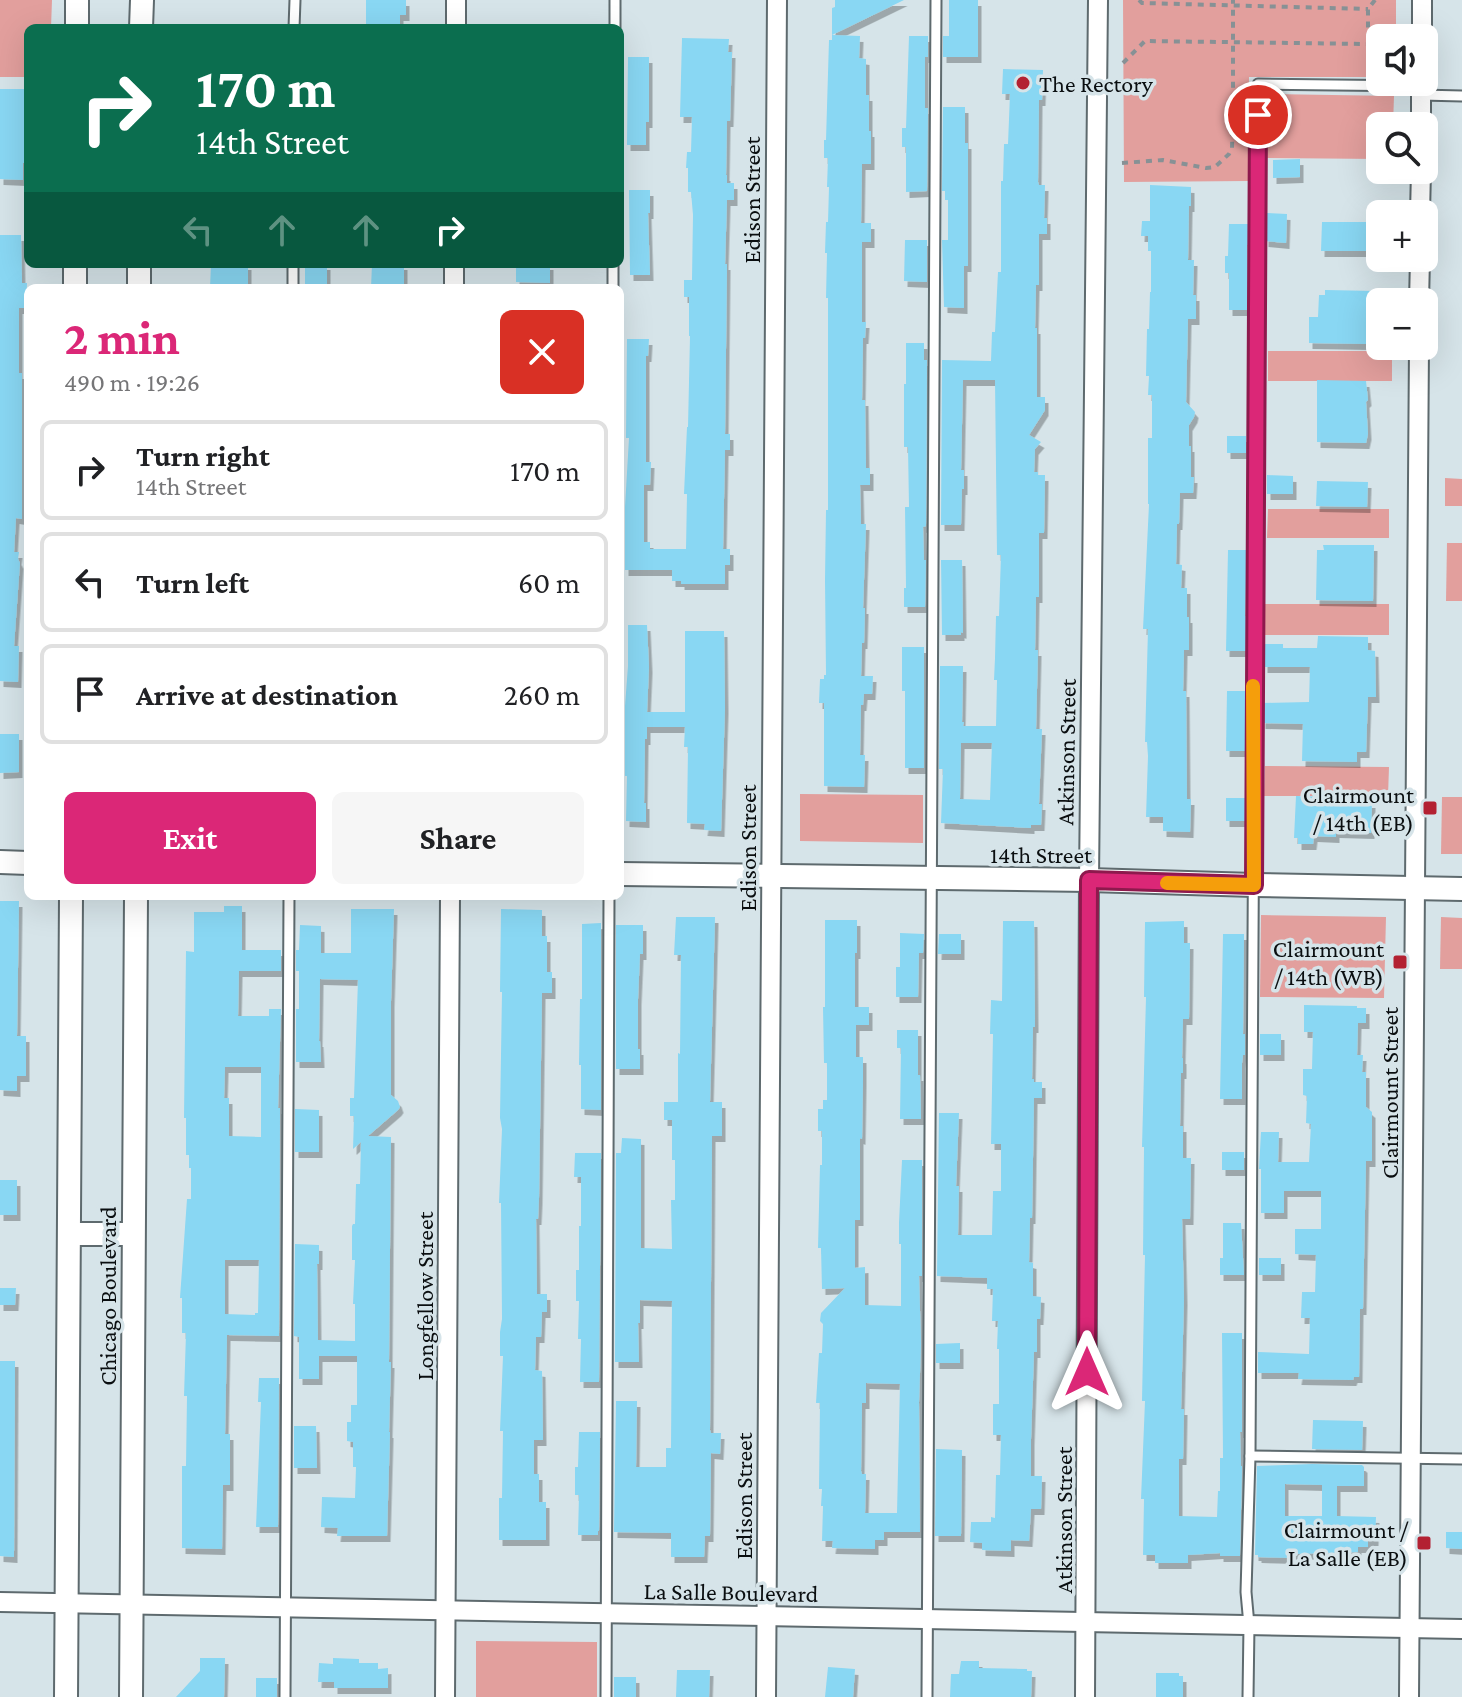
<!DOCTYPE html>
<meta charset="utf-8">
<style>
body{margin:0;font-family:"Crimson Pro",serif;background:#f6f6f6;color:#202124;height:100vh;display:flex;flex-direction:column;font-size:30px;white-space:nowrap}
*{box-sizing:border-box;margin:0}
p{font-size:26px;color:#757577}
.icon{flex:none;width:44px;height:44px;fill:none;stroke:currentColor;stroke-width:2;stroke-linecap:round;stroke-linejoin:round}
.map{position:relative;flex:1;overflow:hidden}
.drawer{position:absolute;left:24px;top:284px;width:600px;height:616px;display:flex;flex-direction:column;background:#fff;border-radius:12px;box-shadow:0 8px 32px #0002}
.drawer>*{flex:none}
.banner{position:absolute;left:24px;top:24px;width:600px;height:244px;border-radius:12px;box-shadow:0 8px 32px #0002;background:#0b6e4f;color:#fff;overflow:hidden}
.tools{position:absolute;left:1366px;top:24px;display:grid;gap:16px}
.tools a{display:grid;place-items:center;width:72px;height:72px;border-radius:12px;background:#fff;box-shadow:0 8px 32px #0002;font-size:40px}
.pin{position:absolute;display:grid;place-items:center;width:68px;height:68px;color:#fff;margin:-34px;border:4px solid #fff;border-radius:50%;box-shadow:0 2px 8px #0007}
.me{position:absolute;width:88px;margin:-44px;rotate:0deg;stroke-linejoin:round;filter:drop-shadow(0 0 6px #0008)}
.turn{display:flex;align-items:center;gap:28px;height:168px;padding:0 40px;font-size:36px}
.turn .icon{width:104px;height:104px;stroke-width:2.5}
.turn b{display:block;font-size:56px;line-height:68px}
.lanes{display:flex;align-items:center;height:76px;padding:0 40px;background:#0003;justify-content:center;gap:40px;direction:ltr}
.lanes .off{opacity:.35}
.round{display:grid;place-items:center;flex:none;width:84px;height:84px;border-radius:12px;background:#f6f6f6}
.head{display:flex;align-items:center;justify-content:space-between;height:136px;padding:0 40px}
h1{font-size:48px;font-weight:700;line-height:60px;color:#db2777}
.primary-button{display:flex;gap:16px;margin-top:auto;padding:16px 40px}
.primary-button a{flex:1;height:92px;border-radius:12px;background:#db2777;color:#fff;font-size:32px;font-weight:700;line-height:92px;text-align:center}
.primary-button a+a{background:#f6f6f6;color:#202124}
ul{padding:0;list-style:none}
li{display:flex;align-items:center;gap:24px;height:100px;margin:0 16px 12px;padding:0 24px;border:4px solid #e0e0e0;border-radius:12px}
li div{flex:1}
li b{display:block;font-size:30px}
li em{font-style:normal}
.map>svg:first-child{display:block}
.green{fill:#e29f9d}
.building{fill:#89d7f3;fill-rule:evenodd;filter:url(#shadow)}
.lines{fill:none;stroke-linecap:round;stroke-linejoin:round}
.service-casing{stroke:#5e6a6e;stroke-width:13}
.minor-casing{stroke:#5e6a6e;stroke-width:22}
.tertiary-casing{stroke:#5e6a6e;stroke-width:26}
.path{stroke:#879195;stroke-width:4;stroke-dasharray:6 6;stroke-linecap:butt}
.service{stroke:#fff;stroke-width:9}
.minor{stroke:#fff;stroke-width:18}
.tertiary{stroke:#fff;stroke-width:22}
.route-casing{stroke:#8e194d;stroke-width:20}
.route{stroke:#db2777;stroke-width:14}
.slow{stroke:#f59e0b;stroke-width:14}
.poi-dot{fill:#b32132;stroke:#d6e4e9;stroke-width:3}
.labels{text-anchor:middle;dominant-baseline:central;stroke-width:7;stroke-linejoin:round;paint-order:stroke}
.poi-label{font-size:24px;fill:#0a0e10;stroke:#d6e4e9;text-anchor:end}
.street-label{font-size:24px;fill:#0a0e10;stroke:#d6e4e9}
</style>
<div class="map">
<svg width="1462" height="1697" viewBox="0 0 1462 1697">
<defs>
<filter id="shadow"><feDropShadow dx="3.5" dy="6" stdDeviation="0" flood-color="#0004"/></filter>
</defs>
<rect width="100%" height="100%" fill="#d6e4e9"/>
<g class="green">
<path d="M0,0H52L51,28H28V77H0Z"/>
<path d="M1123,0H1396V38H1380V77H1249L1248,181L1124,182Z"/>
<path d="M1267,94L1394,96L1393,126H1380V159L1266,158Z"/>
<rect x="1268" y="351" width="124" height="30"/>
<path d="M1445,478L1462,479V506H1445Z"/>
<path d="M1268,509H1389V538H1267Z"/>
<path d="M1447,543H1462V601H1446Z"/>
<rect x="1265" y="604" width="124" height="31"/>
<path d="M1265,766L1389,767L1388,796H1264Z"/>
<path d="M800,794L923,795V843L800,841Z"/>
<path d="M1442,797H1462V854H1441Z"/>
<path d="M1261,915L1386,917L1384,998L1260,997Z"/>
<path d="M1441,917L1462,918V969H1440Z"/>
<path d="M476,1641L597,1642V1697H476Z"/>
</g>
<g class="building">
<path d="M366,0H406V15H400V28H366Z"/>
<path d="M835,0H904L832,35L860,36L859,58L866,59V95H869V131H871V164H862L861,223H871V242H862V322H866L865,338H863L862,400H865L866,468H870V485H860L861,524H866L863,608H865L864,643H862L861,676H873L872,694H864L863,705H861L860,755H865L864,787L824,786V703H819L820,679H824V675H826L825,580L826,510H828V298H826L827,253H825L826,222H828L829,187H827L828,158H824V140H826L829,40H832V8L835,7Z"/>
<path d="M949,0H978V57H943V36H949Z"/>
<path d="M909,36H928V57H925V108H928L927,191L906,192V147H902V128H906Z"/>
<path d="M682,38L729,39L728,52H732L730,121H727L726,175H727V183H734V200H727L725,264H727L725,434H730V450H725L723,549H730V565H725V584H681V581H672V570H625V507L629,438H626L627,339H649L648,356H646V462H651L650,485H644V542H650V549H686L687,494H684L687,427H688L690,336H689V297H684V280H692L693,215L691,192H688V168H686L687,152H691L692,117H680Z"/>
<path d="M628,57H649V122H646V145H627Z"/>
<path d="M1003,69L1043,70L1042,100H1039L1038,182L1039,185H1045L1044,218H1047V234H1039V285H1036L1035,328H1037V397H1045V410L1029,435L1041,442L1035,449L1034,472H1038V475H1045L1044,533H1039V597H1036L1035,650H1038L1036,729H1042L1039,804H1042L1041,825H1031V828L941,823L943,769H939L940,666H963L962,722H964L963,726H996L997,680H994L995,658L996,616H999L1001,555H997L995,380H963L961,470H964V489H962L961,525H941L942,360L991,361L992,332H995L998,272H1001V181H1003L1004,144H1008L1010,94H1002ZM961,743H992L990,800L960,799Z"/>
<path d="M0,89H25V140L28,141V163H23V180L0,179Z"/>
<path d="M943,107H965V143H968V266H964V308L944,307L942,240H948V200H945V191H942Z"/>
<path d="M1300,159V177L1273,178V160Z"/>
<path d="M1150,185L1191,187V206H1189L1188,260H1194L1193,295H1196V319H1188L1186,402L1195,412L1194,417L1189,425V446H1191V477H1194L1193,493H1180L1179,524H1177L1176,564L1182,565L1181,588H1187V617H1189V650H1184L1183,691H1186L1187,799H1191L1190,832L1163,831V817H1146L1148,756L1147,742H1145L1148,629H1143L1149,504H1148V438H1152V395H1148L1149,376H1146L1147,329H1149L1150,292H1151V251H1148V236H1141L1142,221H1150Z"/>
<path d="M629,190H650V213H648L650,275H630Z"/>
<path d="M1267,213L1287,214L1286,243L1265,241V224H1267Z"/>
<path d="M1322,222H1369V251H1321Z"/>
<path d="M1229,224H1250L1249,245H1247L1249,310H1229V273H1225V256H1228Z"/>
<path d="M0,235H21L22,283H27L26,308H19V373H22V519L16,518L14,552H19L18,559L20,563L14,646H19L18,682L0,681Z"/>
<path d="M905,240H927V282L904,281Z"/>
<path d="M211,264H248V288H210Z"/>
<rect x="305" y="264" width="22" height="24"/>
<path d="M372,264H404V288H371Z"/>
<path d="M516,264H550V283L516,282Z"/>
<path d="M1325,290L1376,291L1375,341H1368V344L1309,343V317H1318L1319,295H1325Z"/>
<path d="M906,343H924V360H927L926,526L923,527L924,560H926L925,607H904V588H906L905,507H909L908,447H904V384H906Z"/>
<path d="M1317,380L1366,381L1368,400L1366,402L1368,434L1366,443L1317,442Z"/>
<rect x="1227" y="436" width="19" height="17"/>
<path d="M1267,475L1293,476V494H1267Z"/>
<path d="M1317,481L1368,482L1367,507L1316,506Z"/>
<path d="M1323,545H1374L1373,601L1316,600L1317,550H1324Z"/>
<path d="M1228,550H1247L1245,616H1247V651H1226Z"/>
<path d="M941,560H962L963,633L961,632V635H942Z"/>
<path d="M628,625H647L649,667L647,712H685V631H724L725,708L721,831L704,830L705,824L687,823L688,747H684L685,727H647V739H645L644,803H646V822L626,821L627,776H625V706L628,666Z"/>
<path d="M1318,636L1368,637V650L1375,651L1376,697H1368L1366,752H1357V762L1302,761L1303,724L1262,723V703L1309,702L1310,667H1264V644H1283V648H1317Z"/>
<path d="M902,647H924V768H905V691H902Z"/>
<path d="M1227,691H1247L1246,751H1226Z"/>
<path d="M0,734H19V772L0,773Z"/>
<path d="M1296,796L1364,798V802H1372L1371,833L1336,832V837L1314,836L1313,844H1298V838H1294Z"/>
<rect x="1226" y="798" width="19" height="23"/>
<path d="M0,901H19L17,1036H26V1076H17V1091L0,1090Z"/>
<path d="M224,906H242V950H281V971H239L238,1016H269V1009H281L278,1108H280L279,1336L227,1335L225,1434H230V1485H223L222,1549L182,1548V1466H186L187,1396H184L186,1333H182V1298H180L187,1199H191V1168H189V1155H186V1118H184L186,951L194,952V912H224ZM225,1067H261V1137L229,1136V1098H224ZM225,1260H259L258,1313H255V1315L225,1314Z"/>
<path d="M351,909H394L391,1001V1095L398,1101L400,1107L398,1110L368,1136L391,1137L389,1362H391L389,1432H390L387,1536H337L338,1528L321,1527L322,1497L355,1498L356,1467H353V1442L347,1441V1422H351V1405H357V1356H319V1379H299V1337L294,1336L295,1244L319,1245V1264H317L318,1340L355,1341V1304H353L355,1260H352V1226L353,1224H355L356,1184H360L361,1142L353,1149L354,1116H350V1098H354L358,980L320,979L319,1041H320L321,1062H296V1009H299V971H296V950H299L300,925L321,926V953H351Z"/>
<path d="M501,909L542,910V936H547V972H552V993H542L539,1198L538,1219H536L537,1294H547V1312H542L541,1337H536L535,1370L542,1371L543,1440H534V1474H539V1502H546V1540H499V1498H502L503,1431H500L503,1356H500V1332L502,1319L501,1203H499L502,1129L500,1118L502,992H500Z"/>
<path d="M676,917H715L710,1102H722V1136H712L710,1430L711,1433H721L720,1454L711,1453L710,1536H705L704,1557H671V1533L614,1532L616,1401H637L636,1467H666V1448H671L672,1301L640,1300V1323H638L639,1362H615L616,1153H621L622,1138L641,1139V1248L672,1249L671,1200H675V1160H672V1120H664V1102H678V1053L680,1054L681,955H674Z"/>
<path d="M825,920H857V953H855V1007H869V1025H856V1057H863V1080L862,1139L860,1138V1220H855V1268L865,1267V1305L901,1306V1244H899V1223L902,1160H922V1276H919L921,1344L919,1402L920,1532H884V1540H875V1549L832,1548L833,1541H822L823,1506H821L822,1489H819L820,1403H816L819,1353H822L823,1324L820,1321L821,1313L845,1288L822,1289L821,1248H818L820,1165H822V1131H818V1109H823V1100H827V1063H824L823,1007H825ZM866,1383L900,1384L897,1513H865L866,1474H862L861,1471L862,1403H866Z"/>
<path d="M1003,921H1034L1035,1027H1033L1032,1079H1034V1082H1042V1098H1034L1032,1218H1030L1029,1262L1033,1263V1296L1041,1297L1040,1319H1037V1352H1034L1031,1439V1476H1042L1041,1509H1031L1029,1541L1011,1540V1551L982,1550V1543L970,1542L971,1522H991V1517L995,1518L996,1475H1000L1001,1435H993V1404H999V1349H997L998,1321H992L993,1289H987V1278L937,1276L939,1113H959L956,1186H959L958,1235H992L993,1191H1001V1144H991L993,1034H990L991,1000L1002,1001Z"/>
<path d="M1184,921V943H1190L1189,1019H1183L1182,1058H1183V1073H1181L1180,1126H1183V1158H1191L1190,1219H1182L1184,1299L1181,1409H1184L1183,1459H1179V1516L1217,1517L1218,1491H1220V1458H1223L1222,1333H1242V1432H1240L1241,1466H1242L1240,1556H1220V1553L1188,1555V1563H1155V1555H1143L1144,1499H1141L1145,1401H1142L1145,1255H1143L1144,1147H1142L1146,997H1144L1145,922Z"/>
<path d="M601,923V1110L581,1109V1065H579L580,999H582V924Z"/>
<path d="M616,925H643V954H640L638,999V1049H640V1069H616Z"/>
<path d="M900,933L924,934L923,953H919L918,997H896V967H900Z"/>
<path d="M939,934H961V954H938Z"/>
<path d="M1223,934H1244L1243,1034H1245V1055H1243L1242,1063V1099H1220Z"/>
<path d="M1304,1005L1357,1006V1008H1366V1023H1358L1357,1055H1363L1362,1072H1366V1107L1372,1112V1161H1366L1363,1309H1360L1359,1377H1354L1353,1380L1298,1379L1299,1373H1258V1352L1309,1354L1310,1318H1301L1302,1292H1315L1316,1255L1295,1254V1229H1321V1191H1284V1213H1261V1169H1259L1261,1132H1279L1278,1162H1309L1311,1124L1306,1123L1307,1096L1303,1095V1069H1312L1313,1032H1304Z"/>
<path d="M897,1030H918V1075H920L921,1119H900L901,1048H897Z"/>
<rect x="1260" y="1034" width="21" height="21"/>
<path d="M295,1109L319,1110V1152H295Z"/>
<rect x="1222" y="1152" width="22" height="18"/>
<path d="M575,1153H601L599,1382H580L581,1339H578L579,1301H576V1270H579V1226H581V1177H574Z"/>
<rect x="0" y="1180" width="17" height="35"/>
<path d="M1223,1223H1241L1244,1275H1220V1258H1223Z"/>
<rect x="1259" y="1258" width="22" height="17"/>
<path d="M0,1288H16L15,1305H0Z"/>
<path d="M960,1343V1363H936V1344Z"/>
<path d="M0,1361H15L14,1557L0,1556Z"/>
<path d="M259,1378H279L278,1527H256L261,1402H258Z"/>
<path d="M1313,1420L1363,1421L1362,1450L1312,1449Z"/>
<path d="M294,1426H316L317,1468H294Z"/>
<path d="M579,1432H600L599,1531H598V1535H578L579,1495H575V1467H578Z"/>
<path d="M936,1449L962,1450L961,1536H935Z"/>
<path d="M1312,1464L1362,1465L1364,1467V1486H1337V1516L1376,1517L1375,1540H1368V1547H1358V1552L1295,1554L1293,1558L1258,1557V1555H1255L1257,1466ZM1285,1484L1322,1485V1516H1285Z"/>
<path d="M1446,1532H1462V1549L1446,1548Z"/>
<path d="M200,1658H225L224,1697H176L200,1671Z"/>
<path d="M333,1658L359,1659V1663H378V1669L388,1668V1688H334V1682H318L319,1663L333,1664Z"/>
<path d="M961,1661H979V1668L1027,1669V1671H1032L1031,1697H950L951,1674H959Z"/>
<path d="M828,1667L855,1669L853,1697H825Z"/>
<path d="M677,1670H710L709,1697H676Z"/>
<path d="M1156,1673H1179V1676H1183V1697H1156Z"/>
<rect x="614" y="1677" width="22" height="20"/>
<rect x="256" y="1678" width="21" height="19"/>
</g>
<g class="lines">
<defs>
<g id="service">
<path d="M294,28L295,0"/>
<path d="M615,28V0"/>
<path d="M1421,95L1462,96"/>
<path d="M293,288V264"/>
<path d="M613,288V264"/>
<path d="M1250,1456L1462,1459"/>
<path d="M285,1697L289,896"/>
<path d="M606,1697L609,896"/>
<path d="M927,1697L936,0"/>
<path d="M1248,1697L1249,1625L1246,1592L1250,1456L1258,84L1421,86"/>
</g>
<g id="minor">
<path d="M456,28V0"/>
<path d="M1422,38V0"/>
<path d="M1421,126V82"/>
<path d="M1420,214L1421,170"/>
<path d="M454,288V264"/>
<path d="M1419,302L1420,258"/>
<path d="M0,1602L1462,1629"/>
<path d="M445,1697L450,896"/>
<path d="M766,1697L777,0"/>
<path d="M1085,1697L1089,880L1098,0"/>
<path d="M1409,1697L1419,346"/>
</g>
<g id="tertiary">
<path d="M77,28V0"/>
<path d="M141,28L142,0"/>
<path d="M75,288V264"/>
<path d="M139,288V264"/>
<path d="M0,862L28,863"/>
<path d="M620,874L1089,880L1254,885L1462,889"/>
<path d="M69,1234H133"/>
<path d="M66,1697L71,896"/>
<path d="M131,1697L136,896"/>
</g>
</defs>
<use href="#service" class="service-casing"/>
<use href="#minor" class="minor-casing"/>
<use href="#tertiary" class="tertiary-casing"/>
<g class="path">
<path d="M1139,0L1142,3L1368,9"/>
<path d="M1375,0L1368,9V44L1380,57"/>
<path d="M1123,63L1145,41L1368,44"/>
<path d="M1122,163L1163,160L1206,168L1215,167L1229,154L1232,148L1233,109V0"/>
</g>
<use href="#service" class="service"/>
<use href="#minor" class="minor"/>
<use href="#tertiary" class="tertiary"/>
</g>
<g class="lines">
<defs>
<path id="route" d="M1087,1372L1089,880L1254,885L1258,115"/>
</defs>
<use href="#route" class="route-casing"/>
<use href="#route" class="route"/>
<path class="slow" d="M1167,883L1254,885L1253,686"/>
</g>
<g class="poi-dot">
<circle cx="1023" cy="83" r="8"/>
<rect x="1422" y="800" width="16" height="16" rx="4"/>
<rect x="1392" y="954" width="16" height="16" rx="4"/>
<rect x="1416" y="1535" width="16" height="16" rx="4"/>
</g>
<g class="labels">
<g class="poi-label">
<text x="1039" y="83" text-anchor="start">The Rectory</text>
<text x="1414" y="794">Clairmount<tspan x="1414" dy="28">/ 14th (EB)</tspan></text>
<text x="1384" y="948">Clairmount<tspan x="1384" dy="28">/ 14th (WB)</tspan></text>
<text x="1408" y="1529">Clairmount /<tspan x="1408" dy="28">La Salle (EB)</tspan></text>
</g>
<g class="street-label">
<text transform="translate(751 200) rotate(-90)">Edison Street</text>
<text transform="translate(1066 752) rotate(-89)">Atkinson Street</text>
<text transform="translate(747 848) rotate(-90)">Edison Street</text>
<text x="1041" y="854">14th Street</text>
<text transform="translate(1389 1093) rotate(-90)">Clairmount Street</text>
<text transform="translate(107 1296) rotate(-90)">Chicago Boulevard</text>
<text transform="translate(424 1296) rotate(-90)">Longfellow Street</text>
<text transform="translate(743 1496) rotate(-90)">Edison Street</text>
<text transform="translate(1063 1520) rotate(-90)">Atkinson Street</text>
<text transform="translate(731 1592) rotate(1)">La Salle Boulevard</text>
</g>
</g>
</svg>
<div class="tools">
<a><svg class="icon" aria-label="sound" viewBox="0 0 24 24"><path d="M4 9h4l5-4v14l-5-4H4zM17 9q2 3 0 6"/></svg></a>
<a><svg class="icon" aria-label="search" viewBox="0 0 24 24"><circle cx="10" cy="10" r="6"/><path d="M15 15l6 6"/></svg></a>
<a>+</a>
<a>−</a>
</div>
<div class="pin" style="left:1258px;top:115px;background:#d93025"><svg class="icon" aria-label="arrive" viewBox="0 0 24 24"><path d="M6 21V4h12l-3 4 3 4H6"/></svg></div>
<svg class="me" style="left:1087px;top:1372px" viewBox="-20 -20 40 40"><path d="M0-17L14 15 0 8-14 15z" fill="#db2777" stroke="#fff" stroke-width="4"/></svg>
<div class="banner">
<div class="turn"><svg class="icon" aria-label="right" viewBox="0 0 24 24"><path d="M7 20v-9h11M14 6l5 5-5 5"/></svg><div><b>170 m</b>14th Street</div></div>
<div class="lanes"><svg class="icon off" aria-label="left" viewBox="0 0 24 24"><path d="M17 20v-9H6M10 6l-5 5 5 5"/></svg><svg class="icon off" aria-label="ahead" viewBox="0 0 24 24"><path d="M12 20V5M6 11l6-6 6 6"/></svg><svg class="icon off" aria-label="ahead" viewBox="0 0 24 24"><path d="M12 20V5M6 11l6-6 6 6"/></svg><svg class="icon" aria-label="right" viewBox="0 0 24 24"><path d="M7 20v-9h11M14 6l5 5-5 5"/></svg></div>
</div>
<section class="drawer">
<div class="head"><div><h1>2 min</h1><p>490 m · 19:26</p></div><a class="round" style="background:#d93025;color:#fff"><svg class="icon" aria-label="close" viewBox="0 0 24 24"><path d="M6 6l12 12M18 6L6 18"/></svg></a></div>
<ul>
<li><svg class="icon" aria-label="right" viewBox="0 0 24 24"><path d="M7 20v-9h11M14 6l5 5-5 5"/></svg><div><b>Turn right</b><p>14th Street</p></div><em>170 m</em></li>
<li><svg class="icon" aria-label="left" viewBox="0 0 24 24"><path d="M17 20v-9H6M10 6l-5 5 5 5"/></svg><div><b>Turn left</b></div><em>60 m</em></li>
<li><svg class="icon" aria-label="arrive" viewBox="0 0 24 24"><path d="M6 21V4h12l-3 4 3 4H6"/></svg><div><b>Arrive at destination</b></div><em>260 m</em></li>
</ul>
<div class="primary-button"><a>Exit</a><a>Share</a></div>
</section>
</div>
